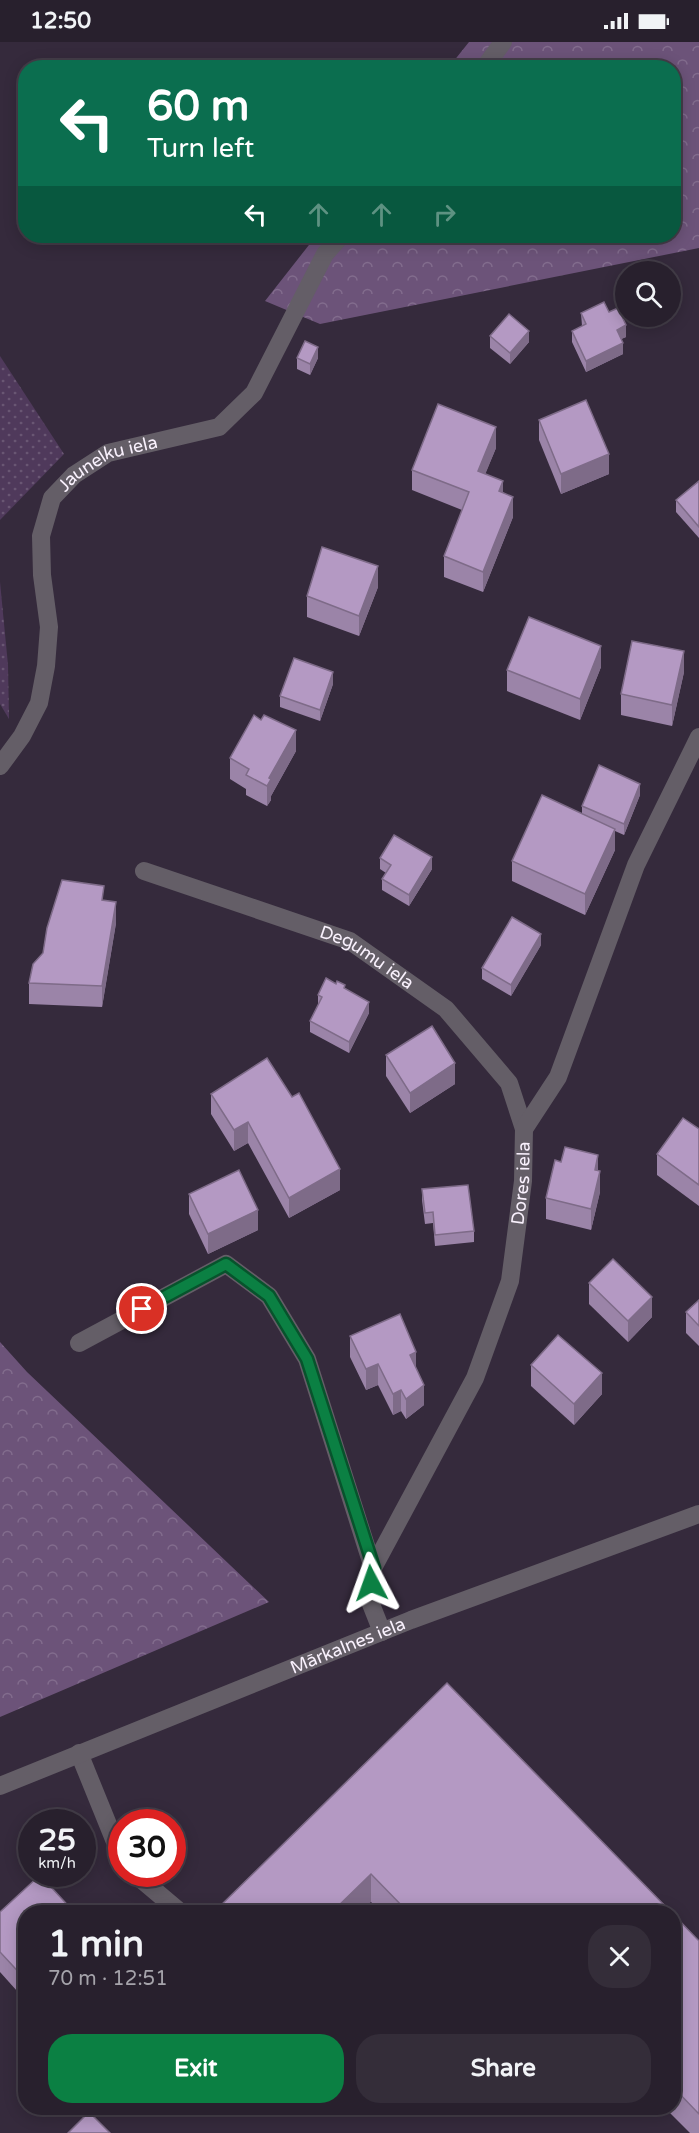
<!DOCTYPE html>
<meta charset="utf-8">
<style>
body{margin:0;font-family:"Varela Round",sans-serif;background:#342d39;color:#f1f3f6;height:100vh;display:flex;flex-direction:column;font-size:22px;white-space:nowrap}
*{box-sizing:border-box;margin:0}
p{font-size:20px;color:#a5a3aa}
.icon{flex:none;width:33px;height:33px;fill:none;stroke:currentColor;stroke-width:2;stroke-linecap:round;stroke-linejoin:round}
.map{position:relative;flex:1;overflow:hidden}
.panel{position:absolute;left:18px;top:1863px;width:663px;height:210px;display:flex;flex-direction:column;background:#28202d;border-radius:24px;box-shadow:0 3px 15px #0003,0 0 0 2px #443e49}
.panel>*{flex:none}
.hud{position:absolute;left:18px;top:18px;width:663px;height:183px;border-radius:24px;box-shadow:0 3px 15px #0003,0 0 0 2px #443e49;background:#0b6e4f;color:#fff;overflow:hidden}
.buttons{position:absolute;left:615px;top:219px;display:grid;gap:12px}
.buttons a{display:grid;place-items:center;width:66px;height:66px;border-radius:50%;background:#28202d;box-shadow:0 3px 15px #0003,0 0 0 2px #443e49;font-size:30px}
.speed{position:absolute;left:18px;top:1767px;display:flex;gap:12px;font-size:30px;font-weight:700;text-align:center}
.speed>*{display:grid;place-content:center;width:78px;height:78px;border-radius:50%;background:#28202d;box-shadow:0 3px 15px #0003,0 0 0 2px #443e49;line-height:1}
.speed small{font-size:15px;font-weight:400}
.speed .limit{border:9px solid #d22;background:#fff;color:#111}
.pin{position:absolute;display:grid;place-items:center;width:51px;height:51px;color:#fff;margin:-26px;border:3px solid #fff;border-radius:50%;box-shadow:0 2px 6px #0007}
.me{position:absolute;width:66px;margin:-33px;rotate:356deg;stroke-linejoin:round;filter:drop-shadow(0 0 4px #0008)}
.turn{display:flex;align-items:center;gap:21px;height:126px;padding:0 30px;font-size:27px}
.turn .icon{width:78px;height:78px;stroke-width:2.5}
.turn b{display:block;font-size:42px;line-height:51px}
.lanes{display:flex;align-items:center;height:57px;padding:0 30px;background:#0003;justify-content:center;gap:30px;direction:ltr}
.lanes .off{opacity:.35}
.round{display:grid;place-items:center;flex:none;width:63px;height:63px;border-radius:24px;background:#342d39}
.overview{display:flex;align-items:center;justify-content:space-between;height:102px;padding:0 30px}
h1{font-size:36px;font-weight:700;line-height:45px}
.cta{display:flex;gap:12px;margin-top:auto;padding:12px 30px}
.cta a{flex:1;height:69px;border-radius:24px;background:#0b8043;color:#fff;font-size:24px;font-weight:700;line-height:69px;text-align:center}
.cta a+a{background:#342d39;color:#f1f3f6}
.status{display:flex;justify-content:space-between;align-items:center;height:42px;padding:0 30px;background:#28202d;direction:ltr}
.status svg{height:16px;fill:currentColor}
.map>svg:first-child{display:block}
.grass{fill:url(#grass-dots)}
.forest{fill:url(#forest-crowns)}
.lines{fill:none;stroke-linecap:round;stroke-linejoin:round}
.minor{stroke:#645e67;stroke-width:18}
.wall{fill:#9b84a8}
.shaded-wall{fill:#7e6b88}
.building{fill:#b499c3;stroke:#7e6b88;stroke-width:1.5}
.route-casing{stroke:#07532c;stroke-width:15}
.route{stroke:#0b8043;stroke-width:10}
.labels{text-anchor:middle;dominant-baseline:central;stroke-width:6;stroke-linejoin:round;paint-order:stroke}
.street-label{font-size:18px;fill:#f9f1fd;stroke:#352a3c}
</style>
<div class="status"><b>12:50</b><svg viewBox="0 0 49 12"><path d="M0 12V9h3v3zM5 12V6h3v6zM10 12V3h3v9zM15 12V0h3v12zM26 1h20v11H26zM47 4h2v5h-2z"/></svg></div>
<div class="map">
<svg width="699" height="2091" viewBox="0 0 699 2091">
<defs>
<pattern id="grass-dots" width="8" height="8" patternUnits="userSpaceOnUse" patternTransform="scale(1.5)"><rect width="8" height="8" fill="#4f395b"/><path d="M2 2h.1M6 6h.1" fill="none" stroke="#695673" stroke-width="1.8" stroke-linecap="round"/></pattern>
<pattern id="forest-crowns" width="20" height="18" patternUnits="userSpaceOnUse" patternTransform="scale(1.5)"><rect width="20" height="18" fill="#6c5379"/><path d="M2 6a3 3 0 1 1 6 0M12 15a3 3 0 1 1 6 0" fill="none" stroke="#826c8d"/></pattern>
</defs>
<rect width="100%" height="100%" fill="#352a3c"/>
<g class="grass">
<path d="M0,314L64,412L0,478Z"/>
<path d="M0,540L8,623L9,677L0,662Z"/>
</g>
<g class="forest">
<path d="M469,0H699V206L320,282L265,259L316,194H674V26L449,25Z"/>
<path d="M0,1300L27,1330L269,1560L0,1675Z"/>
</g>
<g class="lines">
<g class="minor">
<path d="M484,26L503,0"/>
<path id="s1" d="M0,724L22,694L39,661L46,624L49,585L42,533L41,494L52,456L74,433L108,411L219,385L254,351L325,212L341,194"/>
<path id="s2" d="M144,829L350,899L446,967L509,1041L524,1087"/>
<path d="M79,1301L226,1222L269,1254L307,1317L373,1526"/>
<path id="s3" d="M382,1590L369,1557L373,1526L475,1336L510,1239L523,1139L524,1087L558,1035L636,823L699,695"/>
<path d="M79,1711L122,1817"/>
<path id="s4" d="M0,1744L411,1578L699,1472"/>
<path d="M135,1832L180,1870"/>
</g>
</g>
<g class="wall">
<path d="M609,270L626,295L621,297L623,312L586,330L572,300V289L582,284L581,271Z"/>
<path d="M490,294L529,300L510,322L490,306Z"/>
<path d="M297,316H318L310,333L297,327Z"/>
<path d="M539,378L609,432L561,452L539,398Z"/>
<path d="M496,406L485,432L503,450L513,475L483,550L444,535V514L462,468L412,448V428Z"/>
<path d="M699,439V496L676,470V458Z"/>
<path d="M378,545L359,594L307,575V554Z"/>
<path d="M601,625L580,678L507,649V628Z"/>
<path d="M684,630L672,684L621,673V652Z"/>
<path d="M333,642L320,679L280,665V654Z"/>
<path d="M296,709L271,754V758L267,764L246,753V747L230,737V716Z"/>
<path d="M640,753L624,793L615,789V808L585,873L512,839V819L582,772V764Z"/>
<path d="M380,816L432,827L409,864L382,848V837L386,831L380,827Z"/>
<path d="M104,858L116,881L102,965L29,962V941Z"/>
<path d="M541,903L511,954L482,937V926Z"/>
<path d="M345,947L369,971L349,1011L310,990V979L318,964V953Z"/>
<path d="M386,1013L455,1042L410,1071L386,1034Z"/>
<path d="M211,1052L340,1148L289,1176L248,1101L234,1109L211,1072Z"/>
<path d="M699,1087V1164L657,1133V1112Z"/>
<path d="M561,1120L598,1129L600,1150L591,1188L546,1177V1156Z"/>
<path d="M422,1147L474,1189V1200L435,1204L433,1181L425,1182L422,1158Z"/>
<path d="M189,1152L258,1188L208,1212L189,1172Z"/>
<path d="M589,1241L652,1275L628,1300L589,1262Z"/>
<path d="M699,1258V1304L686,1291V1270Z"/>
<path d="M350,1294L416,1326L424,1363L406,1377L401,1369L393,1373L378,1343L366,1348L350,1315Z"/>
<path d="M531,1323L602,1352L574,1383L531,1344Z"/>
<path d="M447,1641L671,1870H381L371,1860L214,1870Z"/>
<path d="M0,1870H26V1959L0,1930Z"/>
<path d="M674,1873L699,1899V2091H690L665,2066H674Z"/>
</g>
<g class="shaded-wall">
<path d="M626,283V295L617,299V288Z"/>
<path d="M529,289V300L510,322V311Z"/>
<path d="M623,301V312L586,330V319Z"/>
<path d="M318,305V316L310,333V322Z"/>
<path d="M496,385V406L478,450V429Z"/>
<path d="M609,412V432L561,452V432Z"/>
<path d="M503,439V460L499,449Z"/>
<path d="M513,455V475L483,550V530Z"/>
<path d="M378,524V545L359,594V574Z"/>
<path d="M601,604V625L580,678V657Z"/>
<path d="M684,609V630L672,684V663Z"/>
<path d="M333,630V642L320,679V668Z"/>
<path d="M296,688V709L271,754V758L267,764V744L269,736Z"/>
<path d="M640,742V753L624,793V782Z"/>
<path d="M615,787V808L585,873V852Z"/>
<path d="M432,815V827L409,864V853Z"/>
<path d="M116,860V881L102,965V944Z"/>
<path d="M541,892V903L511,954V943Z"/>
<path d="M369,960V971L349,1011V1000Z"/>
<path d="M455,1021V1042L410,1071V1051Z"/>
<path d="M248,1080V1101L234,1109V1088Z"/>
<path d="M598,1113V1134L595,1128Z"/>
<path d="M340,1127V1148L289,1176V1156Z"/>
<path d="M600,1129V1150L591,1188V1167Z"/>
<path d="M258,1168V1188L208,1212V1192Z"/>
<path d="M652,1255V1275L628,1300V1279Z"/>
<path d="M416,1310V1330L410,1313Z"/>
<path d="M378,1322V1343L366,1348V1327Z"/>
<path d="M602,1331V1352L574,1383V1362Z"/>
<path d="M424,1343V1363L406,1377V1357Z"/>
<path d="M401,1348V1369L393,1373V1352Z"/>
<path d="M371,1832V1860L360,1870H332Z"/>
</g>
<g class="building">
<path d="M604,260L609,270L618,266L626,283L617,288L623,301L586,319L572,289L586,282L581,271Z"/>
<path d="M509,272L529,289L510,311L490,294Z"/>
<path d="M305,299L318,305L310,322L297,316Z"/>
<path d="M586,358L609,412L561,432L539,378Z"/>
<path d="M438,362L496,385L478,429L503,439L499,449L513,455L483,530L444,514L469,450L412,428Z"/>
<path d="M699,439V485L676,458Z"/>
<path d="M322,505L378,524L359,574L307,554Z"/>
<path d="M529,575L601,604L580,657L507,628Z"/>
<path d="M632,599L684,609L672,663L621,652Z"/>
<path d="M294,616L333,630L320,668L280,654Z"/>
<path d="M254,673L261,678L264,673L296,688L269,736L271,737L267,744L246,733L249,727L230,716Z"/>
<path d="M599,723L640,742L624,782L582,764Z"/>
<path d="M542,753L615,787L585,852L512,819Z"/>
<path d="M394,793L432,815L409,853L382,837L391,823L380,816Z"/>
<path d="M62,838L104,844L102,858L116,860L102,944L29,941L33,922L43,911L47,886Z"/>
<path d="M512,875L541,892L511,943L482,926Z"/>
<path d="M326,936L336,942L337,939L345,943L344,946L369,960L349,1000L310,979L322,955L318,953Z"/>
<path d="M432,984L455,1021L410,1051L386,1013Z"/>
<path d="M267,1016L292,1055L299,1051L340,1127L289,1156L248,1080L234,1088L211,1052Z"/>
<path d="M683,1076L699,1087V1143L657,1112Z"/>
<path d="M565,1105L598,1113L595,1128L600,1129L591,1167L546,1156L555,1118L561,1120Z"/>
<path d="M239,1128L258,1168L208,1192L189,1152Z"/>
<path d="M468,1143L474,1189L435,1193L433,1170L425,1171L422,1147Z"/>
<path d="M613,1217L652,1255L628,1279L589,1241Z"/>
<path d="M699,1258V1284L686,1270Z"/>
<path d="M400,1272L416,1310L410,1313L424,1343L406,1357L401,1348L393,1352L378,1322L366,1327L350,1294Z"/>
<path d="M558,1293L602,1331L574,1362L531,1323Z"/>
<path d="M447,1641L671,1870H408L371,1832L332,1870H214Z"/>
<path d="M40,1833L74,1870H26V1938L0,1910V1870Z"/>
<path d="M674,1873L699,1899V2072L674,2046Z"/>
<path d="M89,2070L110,2091H68Z"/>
</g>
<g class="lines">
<defs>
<path id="route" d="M142,1267L226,1222L269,1254L307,1317L374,1526L371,1541"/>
</defs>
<use href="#route" class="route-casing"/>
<use href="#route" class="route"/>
</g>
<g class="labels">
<g class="street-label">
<text stroke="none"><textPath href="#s1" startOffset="350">Jaunelku iela</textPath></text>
<text stroke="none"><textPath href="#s2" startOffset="240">Degumu iela</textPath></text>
<text stroke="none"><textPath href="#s3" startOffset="484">Dores iela</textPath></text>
<text stroke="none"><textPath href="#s4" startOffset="375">Mārkalnes iela</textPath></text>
</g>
</g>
</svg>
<div class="buttons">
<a><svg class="icon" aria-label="search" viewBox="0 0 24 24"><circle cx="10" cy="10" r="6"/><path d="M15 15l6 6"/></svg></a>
</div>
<div class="speed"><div>25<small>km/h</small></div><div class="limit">30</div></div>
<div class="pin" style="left:142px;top:1267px;background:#d93025"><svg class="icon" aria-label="arrive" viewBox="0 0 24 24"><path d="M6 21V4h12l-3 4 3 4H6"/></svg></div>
<svg class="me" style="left:371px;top:1541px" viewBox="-20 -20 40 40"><path d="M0-17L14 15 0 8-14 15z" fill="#0b8043" stroke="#fff" stroke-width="4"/></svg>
<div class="hud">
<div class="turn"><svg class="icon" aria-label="left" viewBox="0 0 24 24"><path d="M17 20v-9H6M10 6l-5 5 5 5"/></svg><div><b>60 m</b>Turn left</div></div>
<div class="lanes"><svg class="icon" aria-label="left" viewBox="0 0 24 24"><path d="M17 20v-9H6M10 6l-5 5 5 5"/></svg><svg class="icon off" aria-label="ahead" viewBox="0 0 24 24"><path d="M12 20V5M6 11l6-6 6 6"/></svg><svg class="icon off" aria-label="ahead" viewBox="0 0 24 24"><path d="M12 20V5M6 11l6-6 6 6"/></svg><svg class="icon off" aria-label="right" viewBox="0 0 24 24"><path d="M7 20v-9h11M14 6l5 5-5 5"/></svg></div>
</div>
<section class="panel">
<div class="overview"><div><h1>1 min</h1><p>70 m · 12:51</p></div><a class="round"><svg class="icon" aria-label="close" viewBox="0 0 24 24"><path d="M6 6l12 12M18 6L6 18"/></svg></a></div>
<div class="cta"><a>Exit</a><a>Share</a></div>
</section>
</div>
